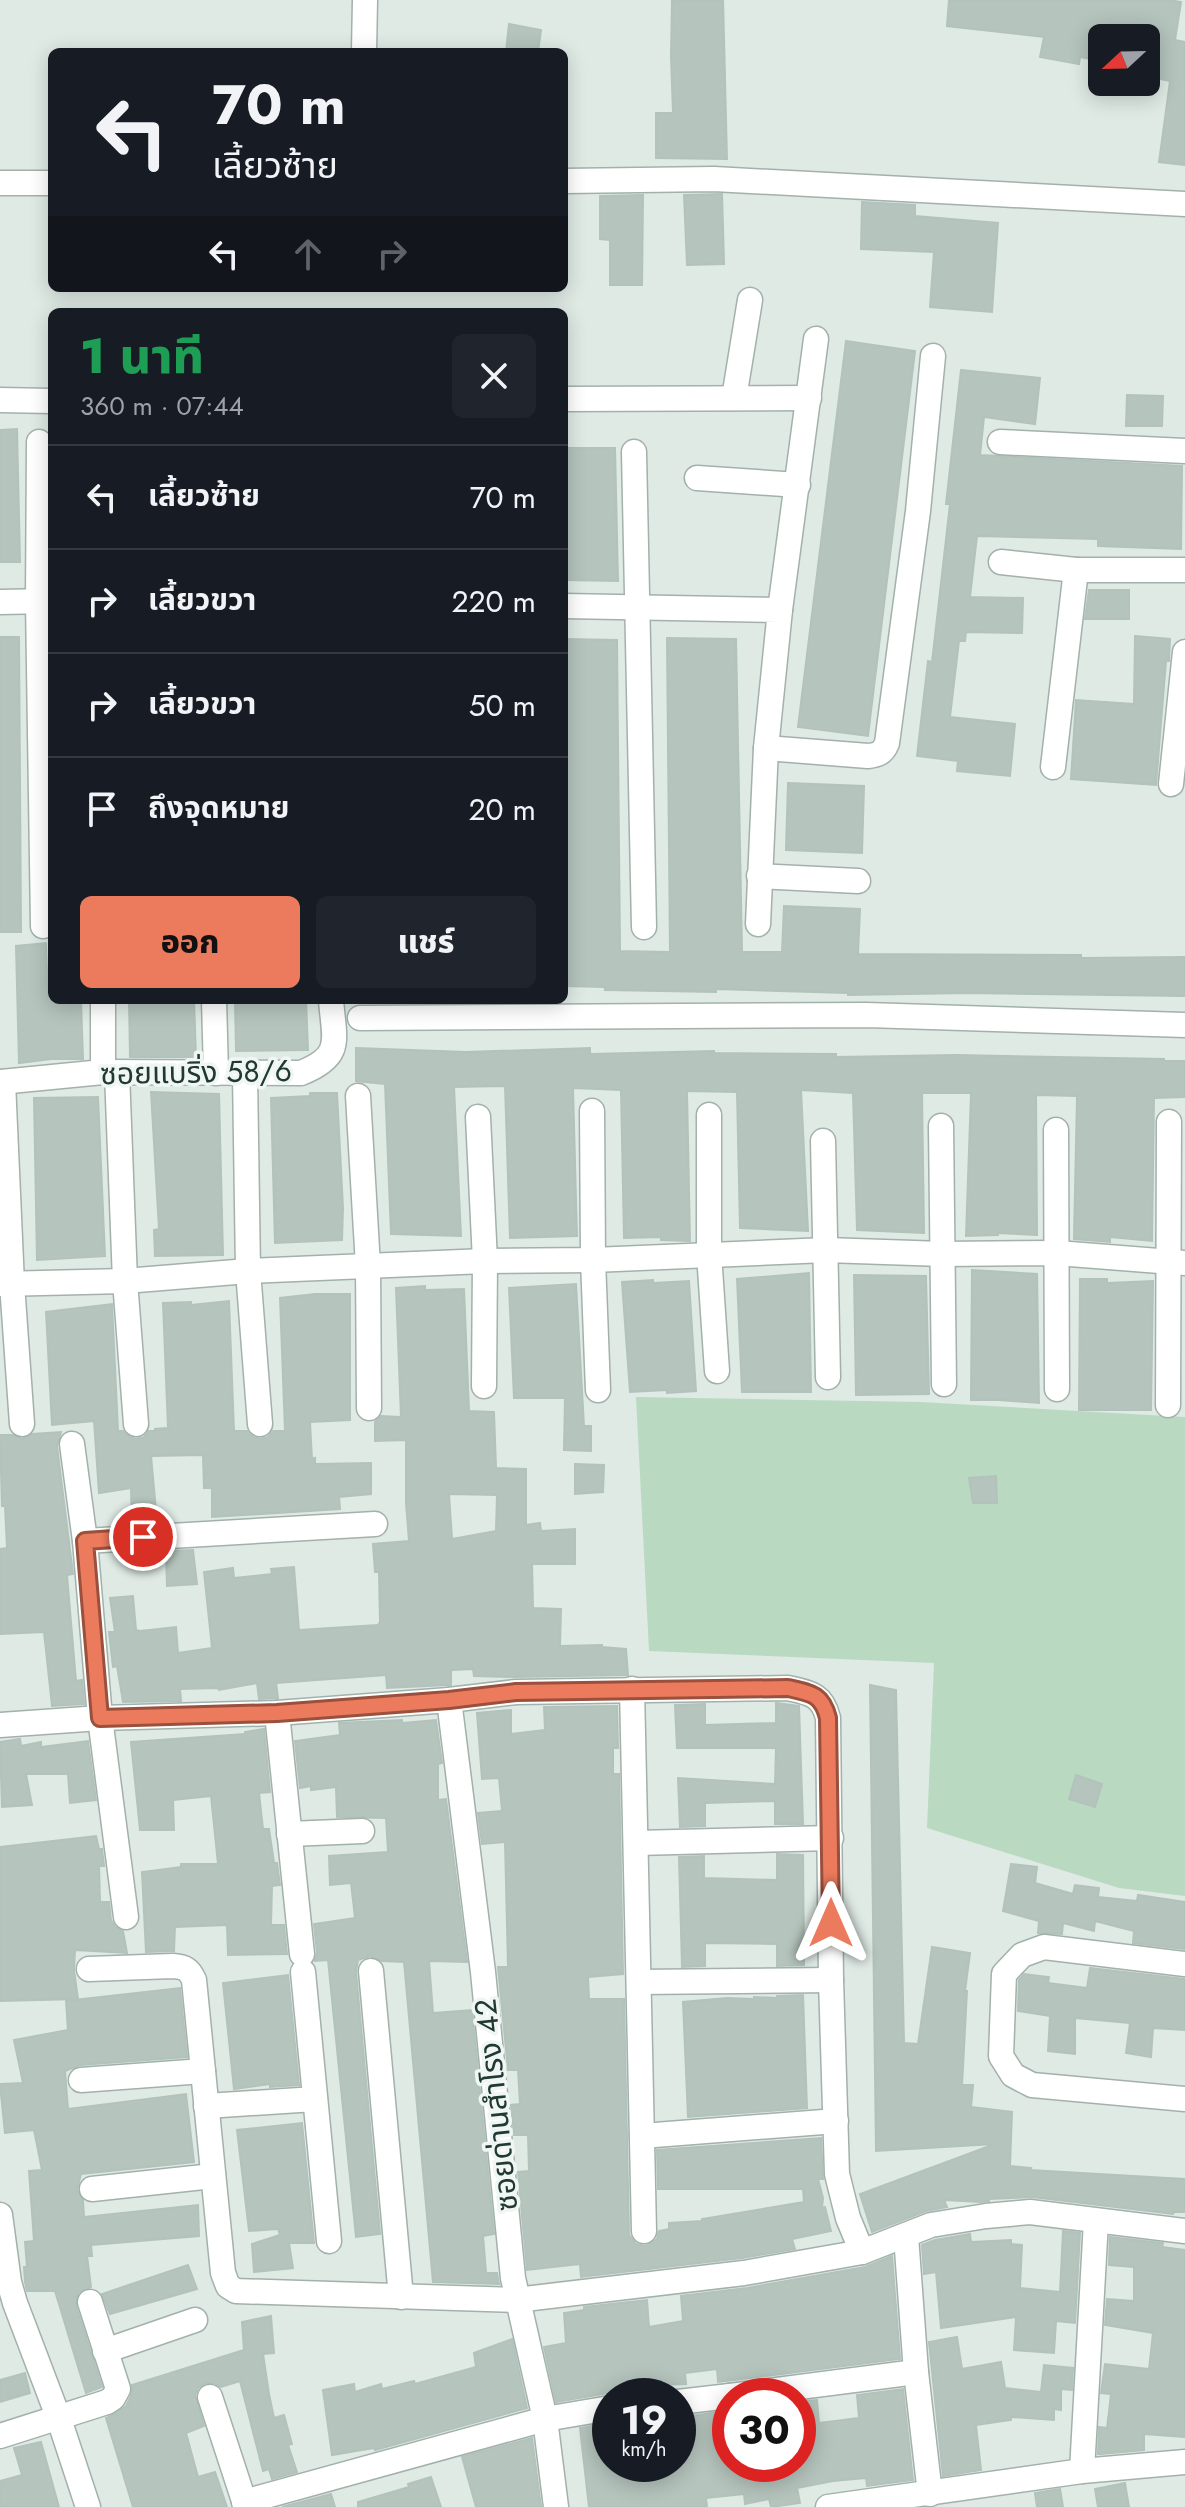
<!DOCTYPE html>
<html lang="th">
<meta charset="utf-8">
<style>
body{margin:0;font-family:Jost,"Noto Sans Thai",sans-serif;background:#20242c;color:#f1f3f6;height:100vh;display:flex;flex-direction:column;font-size:30px;white-space:nowrap}
*{box-sizing:border-box;margin:0}
p{font-size:26px;color:#9ea1a6}
.icon{flex:none;width:44px;height:44px;fill:none;stroke:currentColor;stroke-width:2;stroke-linecap:round;stroke-linejoin:round}
.map{position:relative;flex:1;overflow:hidden}
.panel{position:absolute;left:48px;top:308px;width:520px;height:696px;display:flex;flex-direction:column;background:#171b24;border-radius:12px;box-shadow:0 4px 20px #0003}
.panel>*{flex:none}
.hud{position:absolute;left:48px;top:48px;width:520px;height:244px;border-radius:12px;box-shadow:0 4px 20px #0003;background:#171b24;color:#f1f3f6;overflow:hidden}
.needle{width:52px;rotate:248deg}
.tools{position:absolute;left:1088px;top:24px;display:grid;gap:16px}
.tools a{display:grid;place-items:center;width:72px;height:72px;border-radius:12px;background:#171b24;box-shadow:0 4px 20px #0003;font-size:40px}
.speed{position:absolute;left:592px;top:2378px;display:flex;gap:16px;font-size:40px;font-weight:700;text-align:center}
.speed>*{display:grid;place-content:center;width:104px;height:104px;border-radius:50%;background:#171b24;box-shadow:0 4px 20px #0003;line-height:1}
.speed small{font-size:20px;font-weight:400}
.speed .limit{border:12px solid #d22;background:#fff;color:#111}
.pin{position:absolute;display:grid;place-items:center;width:68px;height:68px;color:#fff;margin:-34px;border:4px solid #fff;border-radius:50%;box-shadow:0 2px 8px #0007}
.me{position:absolute;width:88px;margin:-44px;rotate:0deg;stroke-linejoin:round;filter:drop-shadow(0 0 6px #0008)}
.turn{display:flex;align-items:center;gap:28px;height:168px;padding:0 32px;font-size:36px}
.turn .icon{width:104px;height:104px;stroke-width:2.5}
.turn b{display:block;font-size:56px;line-height:68px}
.lanes{display:flex;align-items:center;height:76px;padding:0 32px;background:#0003;justify-content:center;gap:40px;direction:ltr}
.lanes .off{opacity:.35}
.round{display:grid;place-items:center;flex:none;width:84px;height:84px;border-radius:12px;background:#20242c}
.summary{display:flex;align-items:center;justify-content:space-between;height:136px;padding:0 32px}
h1{font-size:48px;font-weight:800;line-height:60px;color:#1e9e55}
.button{display:flex;gap:16px;margin-top:auto;padding:16px 32px}
.button a{flex:1;height:92px;border-radius:12px;background:#eb7b5c;color:#111;font-size:32px;font-weight:800;line-height:92px;text-align:center}
.button a+a{background:#20242c;color:#f1f3f6}
ul{padding:0;list-style:none}
li{display:flex;align-items:center;gap:24px;height:104px;padding:0 32px;border-top:2px solid #363941}
li div{flex:1}
li b{display:block;font-size:30px}
li em{font-style:normal}
.map>svg:first-child{display:block}
.green{fill:#b9dac1}
.building{fill:#b5c4bd;stroke:#b2c3bb;stroke-width:2;fill-rule:evenodd}
.lines{fill:none;stroke-linecap:round;stroke-linejoin:round}
.minor-casing{stroke:#a2b1ac;stroke-width:27}
.minor{stroke:#fff;stroke-width:24}
.route-casing{stroke:#99503c;stroke-width:20}
.route{stroke:#eb7b5c;stroke-width:14}
.labels{text-anchor:middle;dominant-baseline:central;stroke-width:7;stroke-linejoin:round;paint-order:stroke}
.street-label{font-size:30px;fill:#213932;stroke:#eff6f3}
</style>
<div class="map">
<svg width="1185" height="2507" viewBox="0 0 1185 2507">
<rect width="100%" height="100%" fill="#dfeae5"/>
<path class="green" d="M636,1397L921,1402L1185,1417V1896L1119,1888L927,1828L934,1663L649,1651Z"/>
<g class="building">
<path d="M672,0H723L727,159L656,158V113H673L671,56Z"/>
<path d="M949,0H1169L1181,2L1175,40L1185,42V165L1159,162L1170,81L1146,76V38H1102V61L1080,57L1079,64L1040,57L1044,37L947,26Z"/>
<path d="M509,24L541,30L538,52H506Z"/>
<path d="M722,194L724,264L687,265L684,195Z"/>
<path d="M643,195L642,285H610V240L600,239V196Z"/>
<path d="M862,202L915,205V216L998,223L992,312L930,307L934,252L861,249Z"/>
<path d="M846,341L915,351L868,736L798,727Z"/>
<path d="M961,370L1040,378L1035,424L984,417L980,455L1182,466L1181,549L1098,546V539L977,536L970,597L1023,598L1022,633L966,632L965,641H959L950,717L1015,724L1010,776L957,771L958,761L917,756L928,661L932,662L950,504H946Z"/>
<path d="M1127,395L1163,396L1162,426H1126Z"/>
<path d="M17,429L20,562H0V430Z"/>
<path d="M564,448H615L618,581L564,580Z"/>
<path d="M1089,590H1129V619H1085Z"/>
<path d="M1135,636L1170,639L1169,661H1166L1156,785L1071,779L1076,700L1134,704Z"/>
<path d="M0,637H19L21,932H0Z"/>
<path d="M667,638L736,639L742,952H782L784,906L860,909L858,954L1081,955V958L1185,957V996L968,993L848,995V993L716,989V992L605,990V987L564,986V639L617,640L620,951L670,952Z"/>
<path d="M788,783L864,786L862,853L786,850Z"/>
<path d="M46,943L48,1000H81L83,1059H51L19,1063L16,946Z"/>
<path d="M129,1000H194L196,1057H130Z"/>
<path d="M235,1000H306L308,1050L236,1051Z"/>
<path d="M356,1048L466,1052L590,1048V1054L714,1051V1053L836,1054V1057L956,1055L1164,1059V1061H1185V1097L1154,1098L1152,1241L1110,1237V1242L1074,1239L1077,1096L1036,1095L1037,1235L998,1233V1235L966,1236L971,1093H922L924,1233L857,1230L853,1093L801,1090L808,1231L740,1228L737,1092L687,1091L690,1241L661,1240V1237L624,1238L621,1090L573,1088L577,1236L510,1238L505,1086L454,1087L461,1236L391,1234L385,1084L356,1081Z"/>
<path d="M151,1092L219,1094L223,1255L155,1256L154,1230L159,1229Z"/>
<path d="M310,1093H337L343,1208L342,1240L275,1243L271,1098L310,1096Z"/>
<path d="M98,1097L105,1256L37,1260L34,1098Z"/>
<path d="M972,1270L1037,1274L1039,1403L999,1400H971Z"/>
<path d="M809,1273L811,1392H742L737,1279Z"/>
<path d="M854,1275L926,1276L929,1394L856,1395Z"/>
<path d="M1080,1279H1107V1283L1153,1281L1151,1410H1079Z"/>
<path d="M653,1280V1283L689,1281L696,1391L667,1393V1390L630,1392L622,1282Z"/>
<path d="M576,1284L584,1426H591V1451L564,1450L565,1398H514L509,1288Z"/>
<path d="M425,1286V1290L464,1289L469,1411L494,1412L496,1468L526,1469V1525L540,1523L541,1531L575,1529V1564H532L533,1608L561,1609L560,1646L602,1645V1647L626,1649L628,1675L513,1677L474,1676L473,1669L451,1670V1685H448L387,1688L386,1675L276,1683L278,1698L259,1699L257,1683L219,1690L218,1688L180,1689L181,1701L123,1702L117,1666L113,1667L109,1632H115L110,1598L133,1596L136,1630L140,1631L176,1627L178,1653L212,1648L204,1572L233,1568L234,1578L272,1574L271,1569L294,1567L299,1630L378,1625L380,1622L379,1572H375L373,1544L409,1541L406,1503V1440L375,1441V1422L381,1416L401,1417L396,1288ZM449,1494L497,1495L496,1531L452,1539Z"/>
<path d="M315,1294H350V1420L310,1422L312,1459L315,1458V1464L371,1463V1494L339,1497L340,1509L212,1517V1488H204L203,1455L151,1456L157,1521L132,1523L131,1488L99,1493L94,1421L52,1425L46,1312L112,1304L118,1431H123L129,1437L136,1439L144,1437L149,1431H155V1429L168,1428L163,1303L191,1302V1305L229,1301L234,1431H247L253,1437L260,1439L268,1437L273,1431H285L280,1298Z"/>
<path d="M61,1432L57,1446L73,1574L67,1575L76,1681L82,1680L84,1704L52,1706L44,1632L0,1634V1549L7,1548L5,1506H2L0,1435H12L22,1439L32,1434Z"/>
<path d="M575,1464L604,1465L603,1492L575,1494Z"/>
<path d="M996,1476L997,1503H973L969,1478Z"/>
<path d="M193,1550L197,1584L167,1586L166,1551Z"/>
<path d="M870,1685L896,1690L904,2043L918,2044L932,1947L970,1953L965,1991H967L962,2085H973L971,2107L1012,2112L1010,2166L1031,2168L1030,2170L1185,2179V2212H1174L1173,2214L1032,2197L989,2199V2201L981,2202L944,2200L947,2207L926,2211L872,2232L860,2194L995,2144L876,2151Z"/>
<path d="M776,1703L799,1706L803,1824H775V1801L705,1803V1826L680,1827L678,1778L775,1784L776,1748H677L675,1705L705,1704V1725L776,1723Z"/>
<path d="M617,1706L618,1748H613V1774H619L623,1974L588,1977L589,1999H624L629,2235L636,2244L645,2246L657,2239L659,2231L669,2229V2223L702,2221V2219L804,2202L803,2189H658L657,2150L821,2138L823,2179H818L823,2198L822,2208L825,2207L831,2231L792,2239L795,2249L742,2258L581,2277L580,2264L527,2270L518,2172L529,2171L528,2135H514L511,2105L520,2104L518,2070H508L498,1967H508L505,1842L482,1844L478,1813L502,1811L499,1778L482,1779L477,1713L511,1710V1734L545,1730L544,1707Z"/>
<path d="M402,1720V1723L436,1720L442,1763L438,1764V1800L446,1799L467,1962L429,1961L433,2013L472,2010L494,2234L483,2236L486,2273H497L499,2284L433,2282L404,1962L382,1961L370,1956L358,1960L356,1972L380,2234L356,2237L328,1960L315,1961L317,1952L314,1924L355,1918L351,1883L330,1885L329,1856L388,1852L386,1818L337,1817L336,1787L311,1790V1786L300,1788L295,1741L340,1735L339,1723Z"/>
<path d="M264,1729L270,1792L259,1793L263,1829H269L274,1863H277L280,1885L272,1886L271,1925H284L287,1954L228,1955L227,1925L175,1927L174,1951L146,1952L142,1872L181,1867V1864H218L211,1796L173,1800L174,1830H140L131,1742L245,1734V1732Z"/>
<path d="M20,1739L21,1746L41,1742V1747L88,1741L96,1800L70,1803L68,1774H26L32,1805L2,1807L0,1742Z"/>
<path d="M1076,1775L1102,1784L1095,1807L1069,1799Z"/>
<path d="M96,1836L99,1849H102L104,1866H99L100,1902H109L111,1920L115,1927L123,1931L127,1953L75,1950L74,1970L78,1999L0,2001V1847Z"/>
<path d="M777,1854L803,1855L804,1965L777,1966V1944L705,1943V1966L682,1967L679,1857L704,1856V1878L777,1880Z"/>
<path d="M1011,1864L1037,1867L1035,1883L1073,1894L1075,1885L1099,1888L1098,1897L1137,1901L1138,1895L1185,1902V1949L1133,1943L1134,1931L1095,1921L1094,1931L1063,1923L1062,1934L1038,1933L1039,1921L1003,1911Z"/>
<path d="M1090,1968L1185,1979V2030L1153,2028L1151,2057L1126,2053L1130,2023L1075,2018V2054L1048,2051L1050,2016L1018,2011L1019,1980L1024,1974L1049,1977L1048,1983L1087,1988Z"/>
<path d="M288,1975L299,2085L270,2087V2084L234,2089L223,1983Z"/>
<path d="M180,1988L187,2057L80,2065L65,2071L68,2109L186,2094L194,2162L81,2174L77,2190L83,2200L84,2217L198,2205L199,2236L91,2245L92,2256H87L91,2287L78,2293L76,2306L102,2387L86,2393L55,2291H27L25,2282L24,2267H27L25,2242L34,2241L29,2171L42,2170L34,2130L5,2133L0,2084L23,2083L14,2040L68,2030L66,2001Z"/>
<path d="M803,1995L807,2108L688,2117L683,2002L727,1998L754,1999V1997L777,1998V1996Z"/>
<path d="M302,2123L314,2243H289L293,2268L254,2272L252,2244L280,2235L278,2229L249,2231L237,2130Z"/>
<path d="M1063,2231L1080,2233L1075,2323L1056,2321L1054,2353L1014,2350L1016,2317L941,2328L936,2272L924,2274L922,2245L935,2240L970,2234L971,2242L1011,2240V2244L1022,2245L1020,2288L1060,2292Z"/>
<path d="M1110,2237L1163,2243L1162,2247L1185,2250V2437L1144,2434V2450L1101,2454H1098L1099,2427L1107,2428L1111,2394L1101,2393L1105,2364L1149,2369L1153,2333L1105,2325L1107,2299L1134,2301V2267L1109,2265Z"/>
<path d="M892,2256L900,2359L718,2382L717,2369L685,2373L686,2384L651,2385L652,2396H618L608,2393L556,2402L544,2347L566,2343L564,2313L584,2310V2307L647,2300L649,2327L683,2321L681,2296L747,2288L865,2267Z"/>
<path d="M188,2265L197,2289L110,2314L102,2294Z"/>
<path d="M271,2316L274,2353L263,2354L269,2394L274,2418L284,2415L292,2444L288,2445L297,2472L272,2479L269,2469L263,2471L240,2381L221,2387L214,2383H206L198,2388L195,2395L204,2426L186,2433L198,2477L215,2472L227,2507H133L106,2418L115,2414L126,2406L131,2396L132,2385L244,2350L242,2322Z"/>
<path d="M957,2337L962,2369L1001,2362L1005,2388L1041,2392L1044,2365L1073,2368L1072,2390L1061,2389V2410L1054,2409V2420L1011,2417V2420L976,2425L981,2470L943,2476L929,2342Z"/>
<path d="M512,2339L527,2408L375,2450L374,2448L332,2455L323,2390L354,2384L355,2392L381,2384L382,2389L414,2381L415,2384L476,2367L474,2353Z"/>
<path d="M25,2373L30,2393L0,2402V2380Z"/>
<path d="M903,2389L913,2480L867,2486L866,2478L833,2481L797,2488L800,2503L771,2507L769,2499L745,2504L744,2494L706,2498L707,2507H589L580,2428L610,2423V2464H678V2436L693,2434L691,2416L719,2412L721,2423L730,2421V2464H800L798,2402L817,2400L819,2423L859,2418L857,2395Z"/>
<path d="M532,2438L541,2507H476L462,2457Z"/>
<path d="M41,2442L59,2507H0V2481L22,2475L14,2448Z"/>
<path d="M431,2477L441,2507H358V2502L409,2487L408,2484Z"/>
<path d="M1125,2483L1129,2507H1098L1095,2489Z"/>
<path d="M1060,2489L1063,2507H1037L1035,2493Z"/>
<path d="M331,2494L335,2507H282Z"/>
</g>
<g class="lines">
<defs>
<g id="minor">
<path d="M364,52L365,0"/>
<path d="M564,181L714,179L1185,204"/>
<path d="M0,183H52"/>
<path d="M734,398L750,300"/>
<path d="M564,399L809,398"/>
<path d="M0,400L52,401"/>
<path d="M39,442L38,602L43,926"/>
<path d="M1000,442L1185,451"/>
<path d="M634,452L644,927"/>
<path d="M697,478L798,485"/>
<path d="M1001,562L1076,570H1185"/>
<path d="M0,602L52,601"/>
<path d="M564,606L780,610L766,748L758,924"/>
<path d="M780,610L816,339"/>
<path d="M766,748L868,756C878,755 883,753 887,743L918,511L933,356"/>
<path d="M1053,767L1076,570"/>
<path d="M1171,784L1185,652"/>
<path d="M759,876L858,881"/>
<path d="M103,1000V1072"/>
<path d="M214,1000L216,1073"/>
<path d="M360,1018L866,1015L1185,1025"/>
<path d="M117,1073L125,1281L136,1424"/>
<path d="M245,1074L248,1271L260,1424"/>
<path d="M0,1082L103,1072L301,1073C344,1056 334,1040 331,1000"/>
<path d="M3,1082L12,1284L22,1424"/>
<path d="M358,1096L368,1266L369,1408"/>
<path d="M592,1111L593,1260L598,1390"/>
<path d="M709,1115V1254L717,1371"/>
<path d="M478,1117L485,1261L484,1386"/>
<path d="M941,1126L944,1384"/>
<path d="M1056,1130L1057,1389"/>
<path d="M823,1141L828,1377"/>
<path d="M0,1284L125,1281L248,1271L485,1261L593,1260L826,1250L943,1254L1057,1253L1185,1263"/>
<path d="M1168,1405L1169,1122"/>
<path d="M72,1444L85,1541L100,1718L126,1917"/>
<path d="M85,1541L375,1524"/>
<path d="M632,1689L644,2231"/>
<path d="M449,1700L483,1972L513,2278L545,2419L556,2507"/>
<path d="M277,1713L302,1954"/>
<path d="M0,1725L100,1718L277,1713L449,1700L516,1692L788,1688C810,1693 822,1694 828,1718L831,1980L837,2174L848,2218L862,2252"/>
<path d="M289,1834L362,1831"/>
<path d="M637,1843L831,1838"/>
<path d="M1185,1964L1044,1947L1022,1955L1004,1974L1001,2056L1013,2075L1032,2085L1185,2099"/>
<path d="M89,1969L173,1966C185,1967 189,1969 194,1980L223,2273L228,2286L236,2291L516,2300L744,2273L862,2252L931,2225L986,2216L1030,2212L1185,2231"/>
<path d="M371,1971L401,2297"/>
<path d="M303,1972L329,2241"/>
<path d="M639,1982L831,1980"/>
<path d="M81,2080L203,2071"/>
<path d="M206,2106L315,2099"/>
<path d="M642,2136L836,2121"/>
<path d="M92,2189L213,2176"/>
<path d="M0,2215L9,2282L15,2303L59,2419L88,2507"/>
<path d="M906,2236L916,2372L930,2494"/>
<path d="M105,2351L195,2320"/>
<path d="M730,2396L916,2372"/>
<path d="M210,2397L246,2507"/>
<path d="M678,2402L730,2396"/>
<path d="M0,2436L107,2402L113,2398L118,2389L90,2302"/>
<path d="M1082,2471L1096,2221"/>
<path d="M244,2502L545,2419L610,2408"/>
<path d="M828,2507L1082,2471L1185,2462"/>
</g>
</defs>
<use href="#minor" class="minor-casing"/>
<use href="#minor" class="minor"/>
</g>
<g class="lines">
<defs>
<path id="route" d="M143,1537L85,1541L100,1718L277,1713L449,1700L516,1692L788,1688C811,1693 822,1694 828,1718L831,1923"/>
</defs>
<use href="#route" class="route-casing"/>
<use href="#route" class="route"/>
</g>
<g class="labels">
<g class="street-label">
<text transform="translate(196 1072) rotate(-1)">ซอยแบริ่ง 58/6</text>
<text transform="translate(496 2105) rotate(-96)">ซอยด่านสำโรง 42</text>
</g>
</g>
</svg>
<div class="tools">
<a><svg class="needle" viewBox="-14 -14 28 28"><path d="M0-13l5 13h-10z" fill="#e53935"/><path d="M0 13l5-13h-10z" fill="#9ea1a6"/></svg></a>
</div>
<div class="speed"><div>19<small>km/h</small></div><div class="limit">30</div></div>
<div class="pin" style="left:143px;top:1537px;background:#d93025"><svg class="icon" aria-label="arrive" viewBox="0 0 24 24"><path d="M6 21V4h12l-3 4 3 4H6"/></svg></div>
<svg class="me" style="left:831px;top:1923px" viewBox="-20 -20 40 40"><path d="M0-17L14 15 0 8-14 15z" fill="#eb7b5c" stroke="#fff" stroke-width="4"/></svg>
<div class="hud">
<div class="turn"><svg class="icon" aria-label="left" viewBox="0 0 24 24"><path d="M17 20v-9H6M10 6l-5 5 5 5"/></svg><div><b>70 m</b>เลี้ยวซ้าย</div></div>
<div class="lanes"><svg class="icon" aria-label="left" viewBox="0 0 24 24"><path d="M17 20v-9H6M10 6l-5 5 5 5"/></svg><svg class="icon off" aria-label="ahead" viewBox="0 0 24 24"><path d="M12 20V5M6 11l6-6 6 6"/></svg><svg class="icon off" aria-label="right" viewBox="0 0 24 24"><path d="M7 20v-9h11M14 6l5 5-5 5"/></svg></div>
</div>
<section class="panel">
<div class="summary"><div><h1>1 นาที</h1><p>360 m · 07:44</p></div><a class="round"><svg class="icon" aria-label="close" viewBox="0 0 24 24"><path d="M6 6l12 12M18 6L6 18"/></svg></a></div>
<ul>
<li><svg class="icon" aria-label="left" viewBox="0 0 24 24"><path d="M17 20v-9H6M10 6l-5 5 5 5"/></svg><div><b>เลี้ยวซ้าย</b></div><em>70 m</em></li>
<li><svg class="icon" aria-label="right" viewBox="0 0 24 24"><path d="M7 20v-9h11M14 6l5 5-5 5"/></svg><div><b>เลี้ยวขวา</b></div><em>220 m</em></li>
<li><svg class="icon" aria-label="right" viewBox="0 0 24 24"><path d="M7 20v-9h11M14 6l5 5-5 5"/></svg><div><b>เลี้ยวขวา</b></div><em>50 m</em></li>
<li><svg class="icon" aria-label="arrive" viewBox="0 0 24 24"><path d="M6 21V4h12l-3 4 3 4H6"/></svg><div><b>ถึงจุดหมาย</b></div><em>20 m</em></li>
</ul>
<div class="button"><a>ออก</a><a>แชร์</a></div>
</section>
</div>
